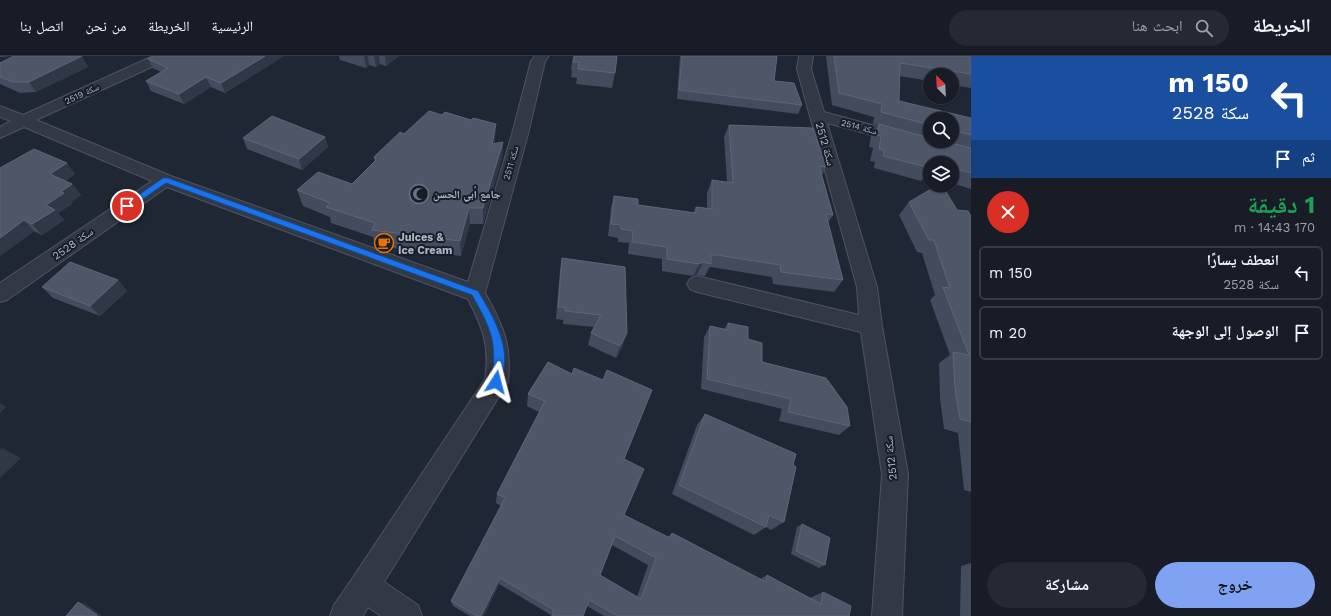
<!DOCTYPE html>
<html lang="ar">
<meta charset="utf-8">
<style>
body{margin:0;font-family:"Work Sans","Noto Naskh Arabic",sans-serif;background:#242933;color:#f1f3f6;direction:rtl;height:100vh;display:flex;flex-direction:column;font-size:15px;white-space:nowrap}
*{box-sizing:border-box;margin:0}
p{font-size:13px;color:#9ea1a7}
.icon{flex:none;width:22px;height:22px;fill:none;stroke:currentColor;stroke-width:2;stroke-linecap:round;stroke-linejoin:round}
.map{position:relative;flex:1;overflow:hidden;direction:ltr}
.panel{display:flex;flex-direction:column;background:#171c27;width:360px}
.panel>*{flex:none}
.guide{background:#1a4fa0;color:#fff;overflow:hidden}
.needle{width:26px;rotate:336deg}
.controls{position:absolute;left:923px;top:12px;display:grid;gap:8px}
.controls a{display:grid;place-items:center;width:36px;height:36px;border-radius:50%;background:#171c27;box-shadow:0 1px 3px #0004,0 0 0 1px #363a44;font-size:20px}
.pin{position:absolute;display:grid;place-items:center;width:34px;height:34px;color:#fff;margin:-17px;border:2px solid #fff;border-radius:50%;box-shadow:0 1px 4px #0007}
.me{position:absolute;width:44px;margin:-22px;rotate:9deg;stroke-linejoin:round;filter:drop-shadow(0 0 3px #0008)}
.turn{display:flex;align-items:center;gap:14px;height:84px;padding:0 16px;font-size:18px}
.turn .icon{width:52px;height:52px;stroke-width:2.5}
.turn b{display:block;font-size:28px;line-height:34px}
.then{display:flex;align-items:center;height:38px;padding:0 16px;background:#0003;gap:8px;font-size:15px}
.round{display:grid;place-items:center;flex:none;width:42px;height:42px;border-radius:21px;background:#242933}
.summary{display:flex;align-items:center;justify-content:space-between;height:68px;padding:0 16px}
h1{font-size:24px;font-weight:700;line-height:30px;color:#1e9e55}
.action{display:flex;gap:8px;margin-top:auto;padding:8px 16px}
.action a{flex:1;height:46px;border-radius:24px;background:#80a2f3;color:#111;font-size:16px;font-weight:700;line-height:46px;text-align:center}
.action a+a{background:#242933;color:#f1f3f6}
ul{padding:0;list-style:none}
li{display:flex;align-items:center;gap:12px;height:54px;margin:0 8px 6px;padding:0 8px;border:2px solid #363a44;border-radius:6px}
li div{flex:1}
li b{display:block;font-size:15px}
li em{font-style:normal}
header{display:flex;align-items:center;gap:24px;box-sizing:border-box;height:56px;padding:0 20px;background:#171c27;border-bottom:1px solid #363a44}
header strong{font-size:19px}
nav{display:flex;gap:22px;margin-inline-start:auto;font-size:14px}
.search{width:280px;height:36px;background:#242933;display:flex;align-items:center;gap:10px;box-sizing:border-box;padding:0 14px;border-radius:22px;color:#9ea1a7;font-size:15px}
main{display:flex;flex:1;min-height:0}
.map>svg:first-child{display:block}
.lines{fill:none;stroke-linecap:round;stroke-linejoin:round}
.street-casing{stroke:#4d5360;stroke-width:2}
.street{fill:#333845;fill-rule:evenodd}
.wall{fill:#434c5d;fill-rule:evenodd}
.shaded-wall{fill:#303848}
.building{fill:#4e5768;stroke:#5d6576;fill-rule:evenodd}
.route{fill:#1a73e8;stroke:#114b97}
.labels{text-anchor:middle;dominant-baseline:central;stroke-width:4;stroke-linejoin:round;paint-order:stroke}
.far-street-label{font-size:9px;fill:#acb3c2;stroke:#181e29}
.street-label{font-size:11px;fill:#acb3c2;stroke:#181e29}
.poi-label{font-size:11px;font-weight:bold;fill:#acb3c2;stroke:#181e29;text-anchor:start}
</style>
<header>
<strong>الخريطة</strong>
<div class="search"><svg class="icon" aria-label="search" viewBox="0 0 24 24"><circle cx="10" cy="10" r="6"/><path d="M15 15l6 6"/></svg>ابحث هنا</div>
<nav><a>الرئيسية</a><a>الخريطة</a><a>من نحن</a><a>اتصل بنا</a></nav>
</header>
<main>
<section class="panel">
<div class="guide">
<div class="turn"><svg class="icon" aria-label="left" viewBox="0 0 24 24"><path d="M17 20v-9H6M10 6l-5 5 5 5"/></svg><div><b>150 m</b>سكة 2528</div></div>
<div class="then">ثم<svg class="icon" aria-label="arrive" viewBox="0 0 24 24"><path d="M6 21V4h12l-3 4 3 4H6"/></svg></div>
</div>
<div class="summary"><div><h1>1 دقيقة</h1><p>170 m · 14:43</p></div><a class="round" style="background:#d93025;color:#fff"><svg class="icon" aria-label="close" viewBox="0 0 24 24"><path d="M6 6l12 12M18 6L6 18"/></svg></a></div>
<ul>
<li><svg class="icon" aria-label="left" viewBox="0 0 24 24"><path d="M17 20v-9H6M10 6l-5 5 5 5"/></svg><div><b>انعطف يسارًا</b><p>سكة 2528</p></div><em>150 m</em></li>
<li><svg class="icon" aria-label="arrive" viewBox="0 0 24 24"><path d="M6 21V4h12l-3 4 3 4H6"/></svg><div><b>الوصول إلى الوجهة</b></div><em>20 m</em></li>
</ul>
<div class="action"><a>خروج</a><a>مشاركة</a></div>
</section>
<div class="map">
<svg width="971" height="560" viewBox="0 0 971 560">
<rect width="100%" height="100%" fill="#1f2634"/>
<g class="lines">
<defs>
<g id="street">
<path d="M153,0H171L169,3L36,64L171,120L468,226L512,78L531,5L535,0H549L545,5L528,78L485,237C503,269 512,289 508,326L384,526L418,549L422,560H381L368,551L363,560H330L334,549L354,520L485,323C490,290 483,272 468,243L167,131L7,244L0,246V227L152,125L24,71L0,82V71L11,65L0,61V50L23,59Z"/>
<path d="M799,0H813L811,13L824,56L908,79L910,82L908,85L902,87L827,67L877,231L882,270L908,418L902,560H872L882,418L861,276L697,236L690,233L687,228L690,223L697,220L859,259L857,231L797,13Z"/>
</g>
</defs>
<use href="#street" class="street-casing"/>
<use href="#street" class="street"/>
</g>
<g class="wall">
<path d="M0,0H81L88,11L36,36L20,37L0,28V7L14,0L0,1Z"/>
<path d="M284,0L225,37L211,31L184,48L151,35L146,25L161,16L153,12L148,3Z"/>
<path d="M339,0H399L386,10L380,8L376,11L369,9L366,12L340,4Z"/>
<path d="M573,0H617L615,17L612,32L576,28L577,22L571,21L572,15L571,14Z"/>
<path d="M679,0H777L774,25L802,49L798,58L677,43L680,0Z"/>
<path d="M826,0H971V32L952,29V19H930V25L899,20V45L971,62V133L952,127V107H930V121L925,120L921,125L874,112L875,106L870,105L873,92L869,91L871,80L878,69L873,68L874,61L832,49ZM930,63H952V85H930Z"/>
<path d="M442,59L471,64L495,84V87L503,86L502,102L483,168H470L461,200L375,190L373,181L331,167L330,161L303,150L297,134L352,128L375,105L374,101L404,78Z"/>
<path d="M729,69L826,111L822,119L833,159L828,167L843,224L834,236L773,228L772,221L711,211L709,212L705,220L697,219L693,220L662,215V203L628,198L629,187L618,186V182L608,180L611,152L614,140L638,149L693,157L696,151L707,152V137L712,124L727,126L724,81Z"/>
<path d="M325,81L328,91L302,114L247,93L243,82Z"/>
<path d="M0,112L75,118L65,125L72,128L81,139L71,146L72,148L58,157L64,164L42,179L34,175L0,200Z"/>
<path d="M909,146L957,154L971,160V436L964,434L958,377L944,373L940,343L939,307L950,299L930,244L935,239L922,197L917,196L899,159Z"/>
<path d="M562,202L623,290L616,302L588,289L591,277L594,271L563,268V264L556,263L560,215Z"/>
<path d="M118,224L127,235L100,260L53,242L42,231Z"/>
<path d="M728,267L748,283L762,306L850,370L839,379L779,365L782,353L701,333L704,281L710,270L724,273Z"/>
<path d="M548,306L624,403V459L668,481L672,477L760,523L767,519L810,542L823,536L849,560H604L587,550L583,560H551V559L499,528L484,560H470L453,550L451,545L501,450L496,447L497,438L539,356L527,350L528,338ZM612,489L648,509L637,541L600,519Z"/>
<path d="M705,358L793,409L784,466L771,474L766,471L754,479L672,438L697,369Z"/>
<path d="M802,468L825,509L819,512L791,498L797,471Z"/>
<path d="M971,507V560H960L961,510Z"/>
</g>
<g class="shaded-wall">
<path d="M82,0L88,11L36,36L29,26Z"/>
<path d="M265,0H284L225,37L221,27Z"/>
<path d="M364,0H368L369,9L366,12Z"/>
<path d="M374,0H379L380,8L376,11Z"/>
<path d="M385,0H399L386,10Z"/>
<path d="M206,21L211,31L184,48L179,38Z"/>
<path d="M496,68L495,84L492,104V88Z"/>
<path d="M325,81L328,91L302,114L299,103Z"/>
<path d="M503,86L502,102L483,168V152Z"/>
<path d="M67,107L75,118L58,129L50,118Z"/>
<path d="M72,128L81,139L71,146L72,148L58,157L64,164L42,179L32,168L46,149L61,136Z"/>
<path d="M469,152L470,168L461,200L460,185Z"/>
<path d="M24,164L34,175L0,200V182Z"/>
<path d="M703,206L697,219L693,220L699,208Z"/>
<path d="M118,224L127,235L100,260L90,250Z"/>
<path d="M627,277L623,290L616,302L620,290Z"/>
<path d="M0,347L6,351L0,357Z"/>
<path d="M2,392L21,402L0,422V394Z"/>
<path d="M500,522L499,528L484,560H481Z"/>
<path d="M78,546L86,548L102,560H96Z"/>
</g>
<g class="building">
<path d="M14,0H82L29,26H13L0,21V7Z"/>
<path d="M154,0H265L221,27L206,21L179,38L146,25L168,12L148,3Z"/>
<path d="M575,0H617L615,17L578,13L579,6H573Z"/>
<path d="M682,0H777L774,25L794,27L802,49L679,34Z"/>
<path d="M834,0H971V18L900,7L899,45L971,62V79L952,74V63H930V69L881,56L882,48L839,37Z"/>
<path d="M429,55L442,59L445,56L471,64L473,62L496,68L492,88L503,86L483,152H469L460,185L372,174L375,167L326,151L330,147L297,134L318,116L352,128L376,104L374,101L400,76L404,78Z"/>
<path d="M272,60L325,81L299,103L243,82Z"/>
<path d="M879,68L930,82V85H943L971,92V117L952,112V107H934L926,105L930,112L883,100L884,94L879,93L881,80L877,79Z"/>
<path d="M729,69L813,72L826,111L819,110L833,159L826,158L843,224L781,216L780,209L717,199H711V208L703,206L699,208L667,203V191L632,186L633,175L621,173V169L611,168L614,140L638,143V149L696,157V151L712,153V124L733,127Z"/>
<path d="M34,93L67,107L50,118L72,128L61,136L64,137L46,149L55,154L32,168L24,164L0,182V112Z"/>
<path d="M938,129H942L957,154L968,155L971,160V366L960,363L955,332L953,296L969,299L943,231L950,232L934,184H929L909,146Z"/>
<path d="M562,202L625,211L627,277L620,290L591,277L601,259L565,255V251H558Z"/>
<path d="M70,206L118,224L90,250L42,231Z"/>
<path d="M728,267L748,271V283L762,287V306L826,322L847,351L850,370L788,356L791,343L707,323L710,270L728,274Z"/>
<path d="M548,306L572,318L574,312L603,324L607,314L652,334L624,403L644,413L624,459L670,482L672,477L766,526L767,519L821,548L823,536L851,550L849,560H618L589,544L583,560H552L554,554L500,522L481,560H477L451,545L505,442L497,438L545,345L528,338ZM615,480L656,502L641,543L600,519Z"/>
<path d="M705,358L796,398L793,409L796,411L784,466L769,459L766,471L679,429Z"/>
<path d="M802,468L830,482L825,509L796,495Z"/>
<path d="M78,546L97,559L96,560H66Z"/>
</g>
<path class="route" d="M163,122H168L478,235C494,262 515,296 499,329L496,330L491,326C498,286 491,273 472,239L166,127L130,152H124V149Z"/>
<defs>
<symbol id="mosque-ring" viewBox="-11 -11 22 22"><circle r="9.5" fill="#181e29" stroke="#6b7280" stroke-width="1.5"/><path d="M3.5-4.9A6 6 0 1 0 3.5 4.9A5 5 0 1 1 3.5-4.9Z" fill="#6b7280"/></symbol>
<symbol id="cafe-ring" viewBox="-11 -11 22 22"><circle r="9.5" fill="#181e29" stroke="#e8710a" stroke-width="1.5"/><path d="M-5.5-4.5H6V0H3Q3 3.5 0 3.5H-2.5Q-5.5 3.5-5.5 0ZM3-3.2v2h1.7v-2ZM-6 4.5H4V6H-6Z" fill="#e8710a"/></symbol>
</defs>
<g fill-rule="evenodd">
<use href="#mosque-ring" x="408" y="127" width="22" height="22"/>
<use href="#cafe-ring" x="373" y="176" width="22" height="22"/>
</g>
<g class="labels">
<g class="far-street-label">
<text transform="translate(82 38) rotate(-25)">سكة 2519</text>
<text transform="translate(859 71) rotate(15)">سكة 2514</text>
<text transform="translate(511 107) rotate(-74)">سكة 2511</text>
</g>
<g class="street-label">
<text transform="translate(825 88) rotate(74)">سكة 2512</text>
<text transform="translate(73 188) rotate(-35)">سكة 2528</text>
<text transform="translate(891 402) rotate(-96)">سكة 2512</text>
</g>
<g class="poi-label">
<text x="433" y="138">جامع أبي الحسن</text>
<text x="398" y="181">Juices &amp;<tspan x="398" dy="13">Ice Cream</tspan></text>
</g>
</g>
</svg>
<div class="controls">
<a><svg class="needle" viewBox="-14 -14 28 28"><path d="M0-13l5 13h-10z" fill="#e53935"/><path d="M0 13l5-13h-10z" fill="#9ea1a7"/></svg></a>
<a><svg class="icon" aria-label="search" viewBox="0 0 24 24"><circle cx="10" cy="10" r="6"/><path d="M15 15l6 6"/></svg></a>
<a><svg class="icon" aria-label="layers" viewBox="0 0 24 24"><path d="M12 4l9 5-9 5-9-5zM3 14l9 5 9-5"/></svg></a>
</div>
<div class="pin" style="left:127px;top:150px;background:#d93025"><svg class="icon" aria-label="arrive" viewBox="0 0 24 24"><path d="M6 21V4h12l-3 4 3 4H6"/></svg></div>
<svg class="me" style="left:496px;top:326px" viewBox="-20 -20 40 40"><path d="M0-17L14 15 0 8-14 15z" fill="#1a73e8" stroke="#fff" stroke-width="4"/></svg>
</div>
</main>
